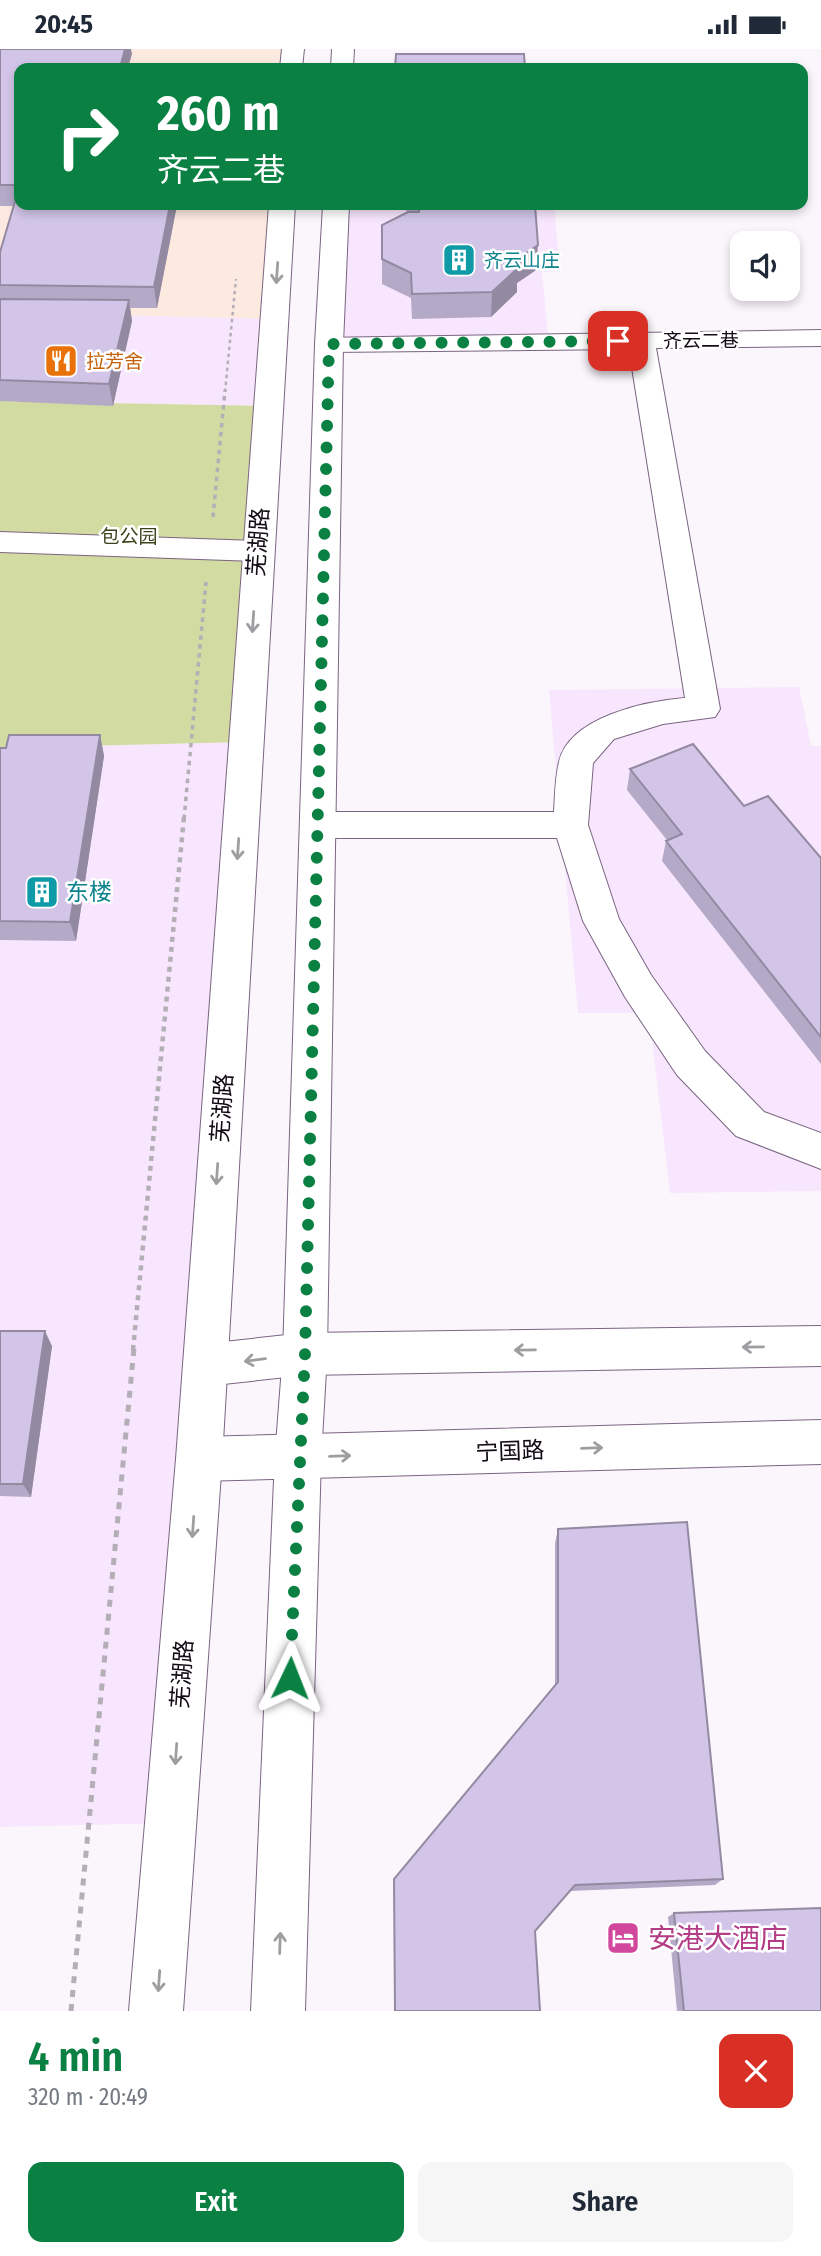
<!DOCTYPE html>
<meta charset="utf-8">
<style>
body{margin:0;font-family:"Fira Sans Condensed","Noto Sans SC",sans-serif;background:#f6f6f7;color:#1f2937;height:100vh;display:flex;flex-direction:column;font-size:26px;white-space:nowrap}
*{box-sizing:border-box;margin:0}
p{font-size:23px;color:#747a83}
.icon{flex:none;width:38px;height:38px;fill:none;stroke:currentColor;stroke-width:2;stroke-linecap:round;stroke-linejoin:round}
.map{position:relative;height:1962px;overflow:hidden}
.sheet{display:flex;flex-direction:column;background:#fff;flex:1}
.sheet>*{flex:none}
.hud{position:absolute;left:14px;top:14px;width:794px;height:147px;border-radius:14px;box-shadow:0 4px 10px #0003;background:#0b8043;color:#fff;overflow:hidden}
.tools{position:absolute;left:730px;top:182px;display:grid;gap:14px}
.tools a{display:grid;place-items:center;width:70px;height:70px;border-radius:14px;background:#fff;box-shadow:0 4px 10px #0003;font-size:35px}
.pin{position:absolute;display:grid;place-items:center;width:60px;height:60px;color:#fff;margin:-30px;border-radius:14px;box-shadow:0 4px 10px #0006}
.me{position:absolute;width:77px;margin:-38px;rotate:2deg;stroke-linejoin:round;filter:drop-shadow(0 0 5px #0008)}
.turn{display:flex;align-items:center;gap:24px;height:147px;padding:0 28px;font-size:32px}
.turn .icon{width:91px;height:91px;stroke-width:2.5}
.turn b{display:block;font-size:49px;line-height:60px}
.round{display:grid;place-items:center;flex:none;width:74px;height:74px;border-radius:14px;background:#f6f6f7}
.summary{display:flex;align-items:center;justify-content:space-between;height:119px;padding:0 28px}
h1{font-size:42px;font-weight:600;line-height:52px;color:#0b8043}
.button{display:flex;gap:14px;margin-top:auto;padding:14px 28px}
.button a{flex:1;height:80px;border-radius:14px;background:#0b8043;color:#fff;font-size:28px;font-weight:600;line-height:80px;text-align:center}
.button a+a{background:#f6f6f7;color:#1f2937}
.status{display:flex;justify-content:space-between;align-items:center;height:49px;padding:0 35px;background:#fff;direction:ltr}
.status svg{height:19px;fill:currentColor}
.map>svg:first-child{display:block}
.built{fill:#f7e6fd}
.education{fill:#fceae1}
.green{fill:#d2dca2}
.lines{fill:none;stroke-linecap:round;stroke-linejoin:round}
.street-casing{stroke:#796581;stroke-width:2}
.secondary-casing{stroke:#796581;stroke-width:2}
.primary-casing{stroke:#796581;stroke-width:2}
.path-far3{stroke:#b4aeb6;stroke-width:2.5;stroke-dasharray:3.5 3.5;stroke-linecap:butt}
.path-far2{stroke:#b4aeb6;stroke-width:3.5;stroke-dasharray:4.5 4.5;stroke-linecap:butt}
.path-far1{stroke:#b4aeb6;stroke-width:4.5;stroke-dasharray:5 5;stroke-linecap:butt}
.path{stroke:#b4aeb6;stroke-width:5;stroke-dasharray:7 7;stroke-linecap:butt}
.street{fill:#fff;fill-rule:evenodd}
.secondary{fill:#fff;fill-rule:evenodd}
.primary{fill:#fff;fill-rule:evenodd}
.wall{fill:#b5a9c8}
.shaded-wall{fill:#938aa2}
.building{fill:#d2c5e8;stroke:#938aa2;stroke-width:2}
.oneway{stroke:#a09da1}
.route{stroke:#0b8043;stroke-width:12;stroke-dasharray:0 21.6}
.labels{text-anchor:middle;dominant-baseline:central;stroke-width:5;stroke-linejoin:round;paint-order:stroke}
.far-culture-label{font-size:19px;fill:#0d838f;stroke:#fff;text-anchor:start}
.far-street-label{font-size:19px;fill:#120a15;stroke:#fff}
.far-food-label{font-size:19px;fill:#c56008;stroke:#fff;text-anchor:start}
.far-park-label{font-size:19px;fill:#3c421c;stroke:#fff}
.street-label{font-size:23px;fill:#120a15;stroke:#fff}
.culture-label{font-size:23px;fill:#0d838f;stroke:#fff;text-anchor:start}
.near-hotel-label{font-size:28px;fill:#b23c85;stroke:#fff;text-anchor:start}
</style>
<div class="status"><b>20:45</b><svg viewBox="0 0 49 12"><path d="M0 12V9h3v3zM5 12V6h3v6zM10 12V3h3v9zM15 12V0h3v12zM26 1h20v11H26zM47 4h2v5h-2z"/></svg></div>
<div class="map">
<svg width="821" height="1962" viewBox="0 0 821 1962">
<rect width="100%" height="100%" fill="#fbf6fc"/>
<g class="built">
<path d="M336,156H554L560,222L542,223L549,295H329Z"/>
<path d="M0,263L274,270L268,357L0,352Z"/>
<path d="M799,638L811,697H821V1142L670,1144L649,964H578L549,641Z"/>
<path d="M245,693L170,1774L0,1778V699Z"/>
</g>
<path class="education" d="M0,0H293L291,19H19V156H282L274,270L0,263Z"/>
<path class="green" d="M0,352L268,357L245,693L0,699Z"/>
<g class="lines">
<defs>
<g id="street">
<path d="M821,281V297L656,299L720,660L715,668L663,675L614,690L593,714L588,776L619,870L651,926L705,1002L764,1063L821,1084V1120L736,1087L677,1026L625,948L583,872L557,789H318L306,785L300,776L306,767L318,763H554C555,747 555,729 559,713C569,668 646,652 685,649L629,300L329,303L319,301L315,295L319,289Z"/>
<path d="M0,483L258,492L269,495L273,502L269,509L258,512L0,503Z"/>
</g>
<g id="secondary">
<path d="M821,1277V1317L305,1326L205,1337L189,1331L183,1316L189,1301L205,1295L305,1284Z"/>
<path d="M821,1371V1415L199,1432L183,1426L176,1410L183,1394L199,1388Z"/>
</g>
<g id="primary">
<path d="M282,0H304L302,19H280Z"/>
<path d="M332,0H354L353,19H331Z"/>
<path d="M269,156H295L222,1410L183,1962H129L176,1410Z"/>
<path d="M323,156H349L343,295L327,1305L321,1408L305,1962H251L275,1408L283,1305L315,295Z"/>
</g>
</defs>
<use href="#street" class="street-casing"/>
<use href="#secondary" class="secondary-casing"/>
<use href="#primary" class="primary-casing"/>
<path class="path-far3" d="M225,343L236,230"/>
<g class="path-far2">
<path d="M213,468L225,341"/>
<path d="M184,770L206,533"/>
</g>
<path class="path-far1" d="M133,1301L184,768"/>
<path class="path" d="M71,1962L134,1299"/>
<use href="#street" class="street"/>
<use href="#secondary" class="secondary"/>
<use href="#primary" class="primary"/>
</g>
<g class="wall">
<path d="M0,0L132,5L19,19V156H177L157,259H130L132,272L113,357L0,352V203L14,157H0Z"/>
<path d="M398,156H535L536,221L517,234V243L491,268L412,270L411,249L382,235V176L408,163Z"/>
<path d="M100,686L104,707L76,892L0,891V699Z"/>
<path d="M630,720L744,757L821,809V1015L662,812L666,792L667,791L627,741Z"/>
<path d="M0,1282L52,1297L31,1448L0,1447Z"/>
<path d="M558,1480L723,1830L715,1836L570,1842L535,1883L395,1962L555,1638V1494Z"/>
<path d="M674,1864L821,1962H677L668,1868Z"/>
</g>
<g class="shaded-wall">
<path d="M125,0H131L132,5L128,19H120Z"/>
<path d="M170,156H177L157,259L154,238Z"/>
<path d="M538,196L536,221L517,234V243L491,268L492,243L518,210Z"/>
<path d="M129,251L132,272L113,357L109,335Z"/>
<path d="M100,686L104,707L76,892L70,873Z"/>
<path d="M45,1282L52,1297L31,1448L23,1435Z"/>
</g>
<g class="building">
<path d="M0,0H125L120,19H19V136H0Z"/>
<path d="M396,5H524L525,19H395Z"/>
<path d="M19,139V156H170L154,238L0,236V203Z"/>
<path d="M419,156H535L538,196L518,210V219L492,243L412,245L411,224L382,210V176L408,163H419Z"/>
<path d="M0,250L129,251L109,335L0,331Z"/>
<path d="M9,686H100L70,873L0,872V699H6Z"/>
<path d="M693,695L744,757L768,747L821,809V988L666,792L682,785L630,720Z"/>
<path d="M0,1282H45L23,1435H0Z"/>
<path d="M687,1473L723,1830L575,1836L535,1882L540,1962H395L394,1830L558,1633V1480Z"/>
<path d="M821,1859V1962H684L674,1864Z"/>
</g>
<defs><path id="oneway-shaft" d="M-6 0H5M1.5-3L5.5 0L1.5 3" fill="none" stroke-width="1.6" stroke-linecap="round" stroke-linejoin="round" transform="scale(1.75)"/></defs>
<g class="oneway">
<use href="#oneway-shaft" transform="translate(277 224) rotate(94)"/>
<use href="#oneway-shaft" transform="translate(253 573) rotate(94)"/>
<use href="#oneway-shaft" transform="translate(238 800) rotate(94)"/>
<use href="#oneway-shaft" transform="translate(217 1125) rotate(94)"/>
<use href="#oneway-shaft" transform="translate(753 1298) rotate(179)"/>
<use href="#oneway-shaft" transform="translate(525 1301) rotate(179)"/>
<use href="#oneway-shaft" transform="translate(255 1311) rotate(173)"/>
<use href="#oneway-shaft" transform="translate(592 1399) rotate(-2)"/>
<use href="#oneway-shaft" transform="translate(340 1407) rotate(-2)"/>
<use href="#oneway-shaft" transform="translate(193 1478) rotate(94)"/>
<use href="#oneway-shaft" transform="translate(176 1705) rotate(94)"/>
<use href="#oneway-shaft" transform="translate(280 1894) rotate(-88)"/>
<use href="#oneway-shaft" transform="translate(159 1932) rotate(94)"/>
</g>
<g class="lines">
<path class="route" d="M290,1629L305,1305L329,295L618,292"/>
</g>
<defs>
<symbol id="building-square" viewBox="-11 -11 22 22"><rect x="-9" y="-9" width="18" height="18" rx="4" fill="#0f9aa8" stroke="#fff"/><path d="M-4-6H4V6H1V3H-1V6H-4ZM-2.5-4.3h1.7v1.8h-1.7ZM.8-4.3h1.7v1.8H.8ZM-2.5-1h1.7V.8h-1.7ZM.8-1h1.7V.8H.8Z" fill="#fff"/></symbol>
<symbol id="restaurant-square" viewBox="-11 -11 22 22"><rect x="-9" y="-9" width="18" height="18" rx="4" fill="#e8710a" stroke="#fff"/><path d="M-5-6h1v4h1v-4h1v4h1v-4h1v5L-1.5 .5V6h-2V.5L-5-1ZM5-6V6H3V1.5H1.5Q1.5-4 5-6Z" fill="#fff"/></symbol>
<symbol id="hotel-square" viewBox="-11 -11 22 22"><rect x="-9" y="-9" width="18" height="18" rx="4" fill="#d1479c" stroke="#fff"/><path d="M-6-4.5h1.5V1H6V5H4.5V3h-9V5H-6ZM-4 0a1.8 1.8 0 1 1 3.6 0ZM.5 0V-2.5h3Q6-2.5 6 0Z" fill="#fff"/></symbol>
</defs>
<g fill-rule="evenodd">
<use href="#building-square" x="440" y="192" width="38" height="38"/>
<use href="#restaurant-square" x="42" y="293" width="38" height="38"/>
<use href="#building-square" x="23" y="824" width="38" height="38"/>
<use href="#hotel-square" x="604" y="1870" width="38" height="38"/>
</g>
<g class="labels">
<g class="far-culture-label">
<text x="484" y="211">齐云山庄</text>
</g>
<g class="far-street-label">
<text x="701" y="291">齐云二巷</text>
</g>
<g class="far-food-label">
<text x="86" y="312">拉芳舍</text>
</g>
<g class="far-park-label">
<text x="129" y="487">包公园</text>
</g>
<g class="street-label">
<text transform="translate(258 493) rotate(-86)">芜湖路</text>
<text transform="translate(222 1059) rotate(-86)">芜湖路</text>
<text transform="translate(510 1402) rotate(-2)">宁国路</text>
<text transform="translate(182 1625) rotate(-86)">芜湖路</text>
</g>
<g class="culture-label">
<text x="66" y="843">东楼</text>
</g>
<g class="near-hotel-label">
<text x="648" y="1889">安港大酒店</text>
</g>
</g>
</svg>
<div class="tools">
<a><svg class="icon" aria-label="sound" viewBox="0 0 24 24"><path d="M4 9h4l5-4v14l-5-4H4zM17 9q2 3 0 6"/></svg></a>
</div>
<div class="pin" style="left:618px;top:292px;background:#d93025"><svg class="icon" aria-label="arrive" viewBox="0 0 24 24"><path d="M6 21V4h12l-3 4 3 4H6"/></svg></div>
<svg class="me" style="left:290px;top:1629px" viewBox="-20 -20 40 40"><path d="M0-17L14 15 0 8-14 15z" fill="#0b8043" stroke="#fff" stroke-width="4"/></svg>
<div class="hud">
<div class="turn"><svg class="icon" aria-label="right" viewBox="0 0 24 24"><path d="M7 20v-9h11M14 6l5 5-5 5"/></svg><div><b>260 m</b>齐云二巷</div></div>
</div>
</div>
<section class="sheet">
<div class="summary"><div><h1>4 min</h1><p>320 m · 20:49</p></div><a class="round" style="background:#d93025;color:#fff"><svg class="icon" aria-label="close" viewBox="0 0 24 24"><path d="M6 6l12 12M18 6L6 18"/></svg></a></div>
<div class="button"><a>Exit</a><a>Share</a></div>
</section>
